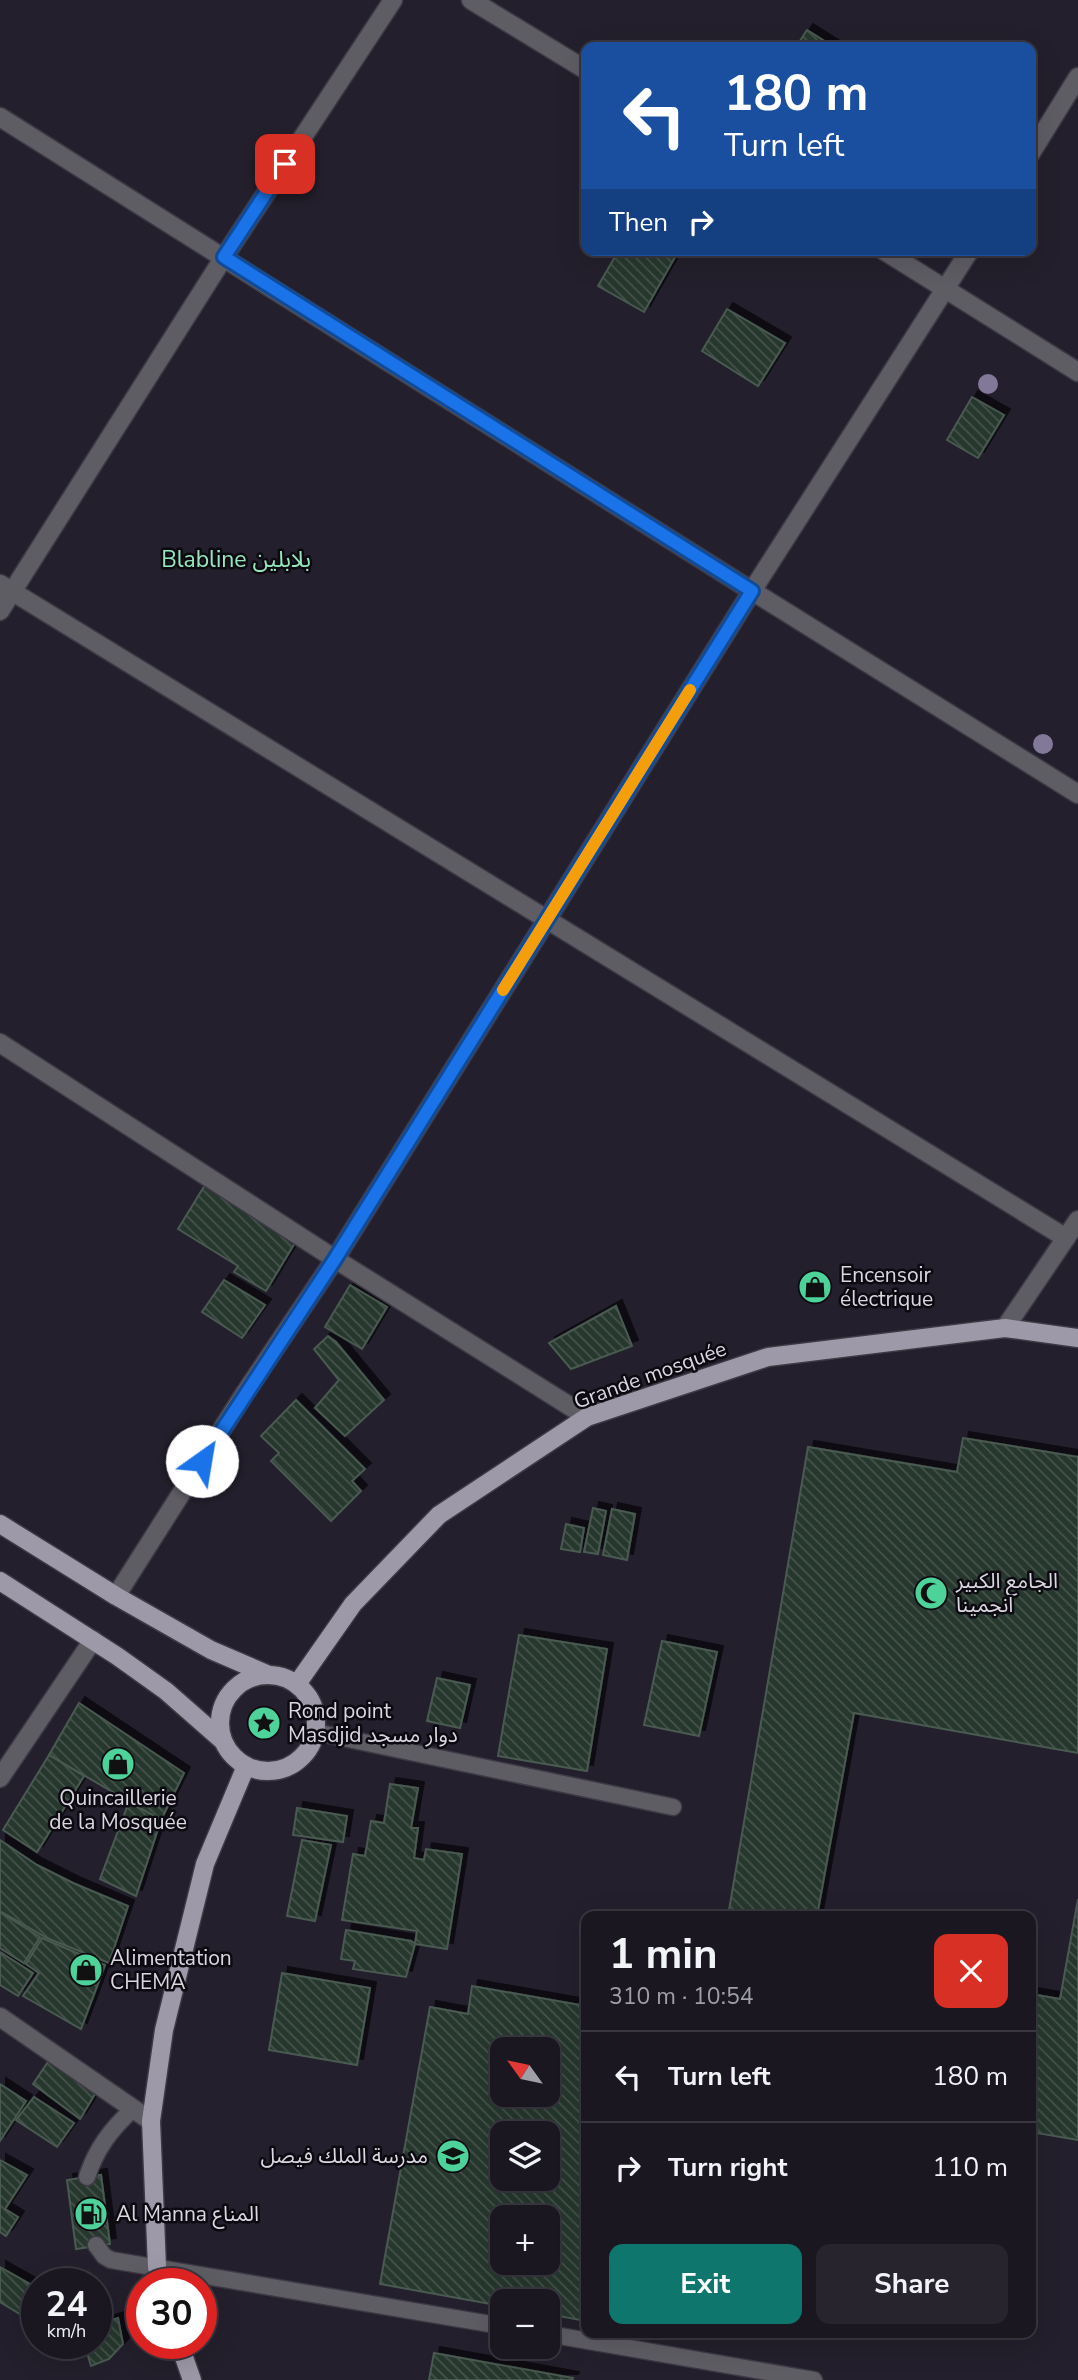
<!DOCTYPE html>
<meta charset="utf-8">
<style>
body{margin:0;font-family:"Nunito Sans","Noto Sans Arabic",sans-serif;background:#27242e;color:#f1f3f6;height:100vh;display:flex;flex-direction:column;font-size:26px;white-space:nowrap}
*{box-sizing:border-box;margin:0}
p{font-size:23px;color:#9f9fa5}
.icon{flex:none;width:38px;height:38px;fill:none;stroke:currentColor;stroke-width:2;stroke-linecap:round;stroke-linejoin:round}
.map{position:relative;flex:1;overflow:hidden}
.drawer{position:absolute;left:581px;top:1911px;width:455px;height:427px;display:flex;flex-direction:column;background:#1a1721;border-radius:14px;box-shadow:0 7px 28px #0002,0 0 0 2px #38363f}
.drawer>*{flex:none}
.banner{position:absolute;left:581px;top:42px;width:455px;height:214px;border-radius:14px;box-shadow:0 7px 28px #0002,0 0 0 2px #38363f;background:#1a4fa0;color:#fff;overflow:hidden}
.needle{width:46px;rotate:303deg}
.buttons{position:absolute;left:490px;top:2037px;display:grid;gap:14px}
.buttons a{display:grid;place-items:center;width:70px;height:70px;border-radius:14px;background:#1a1721;box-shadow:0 7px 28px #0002,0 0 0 2px #38363f;font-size:35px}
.speed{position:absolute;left:21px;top:2268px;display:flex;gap:14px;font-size:35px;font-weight:700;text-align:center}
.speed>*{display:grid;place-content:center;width:91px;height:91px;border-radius:50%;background:#1a1721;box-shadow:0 7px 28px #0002,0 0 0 2px #38363f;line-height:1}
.speed small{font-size:18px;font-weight:400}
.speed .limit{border:10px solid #d22;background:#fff;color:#111}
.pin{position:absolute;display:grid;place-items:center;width:60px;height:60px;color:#fff;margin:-30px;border-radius:14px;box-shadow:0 4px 10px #0006}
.me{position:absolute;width:77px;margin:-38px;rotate:32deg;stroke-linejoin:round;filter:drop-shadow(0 0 5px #0008)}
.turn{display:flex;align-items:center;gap:24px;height:147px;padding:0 28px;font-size:32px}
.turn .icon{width:91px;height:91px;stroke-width:2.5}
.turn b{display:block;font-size:49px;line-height:60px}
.then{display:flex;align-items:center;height:66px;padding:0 28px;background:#0003;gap:14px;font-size:26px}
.round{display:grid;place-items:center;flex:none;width:74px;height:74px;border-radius:14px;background:#27242e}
.headline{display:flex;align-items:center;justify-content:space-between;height:119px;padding:0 28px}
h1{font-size:42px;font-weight:700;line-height:52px}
.button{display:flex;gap:14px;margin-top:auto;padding:14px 28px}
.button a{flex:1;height:80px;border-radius:14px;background:#0f766e;color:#fff;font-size:28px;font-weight:700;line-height:80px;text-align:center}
.button a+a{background:#27242e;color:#f1f3f6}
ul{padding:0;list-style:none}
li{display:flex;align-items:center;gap:21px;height:91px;padding:0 28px;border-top:2px solid #38363f}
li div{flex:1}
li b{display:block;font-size:26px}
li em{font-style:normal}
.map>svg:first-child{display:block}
.building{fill:url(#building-back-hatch);stroke:#495a51;stroke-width:2;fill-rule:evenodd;filter:url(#shadow)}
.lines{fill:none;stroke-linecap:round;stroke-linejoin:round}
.lane-casing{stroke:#3d3945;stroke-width:19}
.street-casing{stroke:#3d3945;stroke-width:21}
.primary-casing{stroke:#3d3945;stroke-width:21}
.lane{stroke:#5f5d64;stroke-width:16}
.street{stroke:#5f5d64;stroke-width:18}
.primary{stroke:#9e99a8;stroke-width:18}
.tree{fill:#827998}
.route-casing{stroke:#114b97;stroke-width:18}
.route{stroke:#1a73e8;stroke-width:12}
.slow{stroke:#f59e0b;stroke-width:12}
.labels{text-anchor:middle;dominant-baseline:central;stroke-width:5;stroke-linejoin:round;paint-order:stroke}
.poi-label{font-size:21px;fill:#dad7e0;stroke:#0c0a10;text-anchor:start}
.street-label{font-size:21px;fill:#dad7e0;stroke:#0c0a10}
.neighbourhood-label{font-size:23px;fill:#95e7be;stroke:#0c0a10}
</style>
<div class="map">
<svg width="1078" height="2380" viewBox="0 0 1078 2380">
<defs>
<pattern id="building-back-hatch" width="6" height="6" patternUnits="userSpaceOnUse" patternTransform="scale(1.75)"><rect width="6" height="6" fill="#27372e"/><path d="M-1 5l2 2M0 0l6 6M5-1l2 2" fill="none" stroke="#46534c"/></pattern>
<filter id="shadow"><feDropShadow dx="6" dy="-6" stdDeviation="0" flood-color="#0009"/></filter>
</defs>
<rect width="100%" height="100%" fill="#231f2c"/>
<g class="building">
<path d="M807,30L834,47H796Z"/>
<path d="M619,250H679L644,312L598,286Z"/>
<path d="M727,309L785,343L758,386L702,351Z"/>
<path d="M972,397L1004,415L978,458L947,440Z"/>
<path d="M205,1185L296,1241L266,1291L234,1272L238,1266L178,1229Z"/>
<path d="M224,1280L265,1305L242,1338L202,1312Z"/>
<path d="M350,1285L387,1307L362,1349L325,1327Z"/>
<path d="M616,1306L632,1346L571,1369L549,1343Z"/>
<path d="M328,1336L336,1342L384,1400L345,1436L315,1408L339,1380L314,1349Z"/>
<path d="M296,1400L365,1469L352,1481L361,1491L331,1521L271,1461L279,1453L261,1436Z"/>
<path d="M963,1438L1078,1457V1753L854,1713L817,1916H728L808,1447L957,1472Z"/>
<path d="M593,1508L606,1511L598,1554L584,1552Z"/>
<path d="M612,1509L635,1514L627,1560L603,1555Z"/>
<path d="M566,1524L584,1528L580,1552L561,1549Z"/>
<path d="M519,1635L607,1649L587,1771L498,1756Z"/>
<path d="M662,1641L717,1652L699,1736L644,1725Z"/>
<path d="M437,1678L470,1685L460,1728L427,1721Z"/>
<path d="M79,1703L184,1773L161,1820L49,1755Z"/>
<path d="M49,1755L84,1776L37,1852L3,1830Z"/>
<path d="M390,1784L418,1788L411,1828H418L414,1858L424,1860L426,1849L462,1854L447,1949L415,1944L417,1931L342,1920L353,1854L365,1856L371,1821L384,1823Z"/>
<path d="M129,1802L161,1820L136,1896L100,1879Z"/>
<path d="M297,1808L347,1816L343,1842L293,1835Z"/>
<path d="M0,1840L37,1865L73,1883L128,1906L109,1963L47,1938L0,1911Z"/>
<path d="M302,1840L331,1845L315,1921L287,1916Z"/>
<path d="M1078,1899V2140L1031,2132V1994L1060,1999Z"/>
<path d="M0,1912L40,1937L24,1963L0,1948Z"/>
<path d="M346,1930L411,1941L415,1944L406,1977L353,1969L355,1961L341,1959Z"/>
<path d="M42,1938L105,1965L81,2029L23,1996L39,1973L26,1964Z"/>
<path d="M0,1952L33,1973L18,1996L0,1985Z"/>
<path d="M282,1973L370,1988L357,2065L269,2050Z"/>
<path d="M472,1986L586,2006V2321L548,2314V2301H502V2306L380,2284L430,2007L468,2014ZM502,2049H548V2095H502ZM502,2133H548V2179H502ZM502,2217H548V2263H502Z"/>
<path d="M50,2059L95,2094L80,2119L33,2084Z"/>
<path d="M0,2084L26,2101L0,2141Z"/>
<path d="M34,2097L74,2123L57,2147L16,2120Z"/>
<path d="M0,2160L27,2175L5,2209L18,2217L6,2236L0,2232Z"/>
<path d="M101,2175L110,2244L76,2249L67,2180Z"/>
<path d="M0,2267L37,2288V2315L33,2322L0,2302Z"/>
<path d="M118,2318L123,2344L109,2359L91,2366L84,2343H96V2325Z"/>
<path d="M434,2353L573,2378L572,2380H429Z"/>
</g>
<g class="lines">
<defs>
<g id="lane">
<path d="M315,1732L673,1807"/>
<path d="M87,2177C96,2149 111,2129 133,2109"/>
<path d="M96,2245L104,2256L111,2260L502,2326"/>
<path d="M548,2334L814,2380"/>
</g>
<g id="street">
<path d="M471,0L586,70"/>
<path d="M0,117L752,591L1078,794"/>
<path d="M1031,153L1078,77"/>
<path d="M883,250L1078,372"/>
<path d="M0,584L1066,1238"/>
<path d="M0,611L224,257L393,0"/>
<path d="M0,1043L335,1259L587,1417"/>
<path d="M1005,1328L1078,1220"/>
<path d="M116,1596L245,1393L335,1259L752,591L970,250"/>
<path d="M0,1778L93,1640"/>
<path d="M0,2017L151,2121"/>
</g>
<g id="primary">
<path d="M0,1524L116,1596L211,1650L269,1675"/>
<path d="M0,1581L117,1656L166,1691L223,1741"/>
<circle cx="268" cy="1723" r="48"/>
<path d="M297,1684L353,1604L439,1515L587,1417L768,1357L1005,1328L1078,1338"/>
<path d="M162,2284L157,2267L151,2121L164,2030L205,1864L246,1766"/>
<path d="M179,2343L192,2380"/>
</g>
</defs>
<use href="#lane" class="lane-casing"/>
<use href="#street" class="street-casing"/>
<use href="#primary" class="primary-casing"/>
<use href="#lane" class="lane"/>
<use href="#street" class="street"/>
<use href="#primary" class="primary"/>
</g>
<g class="tree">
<circle cx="988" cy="384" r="10"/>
<circle cx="1043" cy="744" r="10"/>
</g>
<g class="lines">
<defs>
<path id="route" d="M202,1461L335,1259L752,591L224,257L285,164"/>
</defs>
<use href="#route" class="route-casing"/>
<use href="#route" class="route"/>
<path class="slow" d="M503,990L690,690"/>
</g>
<defs>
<symbol id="shop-disc" viewBox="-11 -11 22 22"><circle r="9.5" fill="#4dd39a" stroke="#0c0a10"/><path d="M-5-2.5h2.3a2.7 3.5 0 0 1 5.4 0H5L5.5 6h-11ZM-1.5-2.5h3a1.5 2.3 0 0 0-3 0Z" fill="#111"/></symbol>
<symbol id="mosque-disc" viewBox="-11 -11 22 22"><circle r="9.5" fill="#4dd39a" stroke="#0c0a10"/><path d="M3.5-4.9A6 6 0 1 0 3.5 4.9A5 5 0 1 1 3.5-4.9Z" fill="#111"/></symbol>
<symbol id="sight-disc" viewBox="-11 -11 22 22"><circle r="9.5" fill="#4dd39a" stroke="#0c0a10"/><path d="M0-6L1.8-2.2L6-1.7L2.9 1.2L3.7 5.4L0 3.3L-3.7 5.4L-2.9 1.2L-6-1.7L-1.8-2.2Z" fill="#111"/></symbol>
<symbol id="university-disc" viewBox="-11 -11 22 22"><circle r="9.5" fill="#4dd39a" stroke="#0c0a10"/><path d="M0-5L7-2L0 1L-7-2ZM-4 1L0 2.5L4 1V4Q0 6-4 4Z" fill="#111"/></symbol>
<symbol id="fuel-disc" viewBox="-11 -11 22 22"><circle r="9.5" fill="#4dd39a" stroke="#0c0a10"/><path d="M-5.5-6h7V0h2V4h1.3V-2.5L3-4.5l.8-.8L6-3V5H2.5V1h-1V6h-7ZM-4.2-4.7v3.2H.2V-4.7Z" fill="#111"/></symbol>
</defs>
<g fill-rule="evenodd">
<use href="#shop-disc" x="796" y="1268" width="38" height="38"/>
<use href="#mosque-disc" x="912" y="1574" width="38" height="38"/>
<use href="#sight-disc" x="245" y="1704" width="38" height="38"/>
<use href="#shop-disc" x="99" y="1745" width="38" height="38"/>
<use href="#shop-disc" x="67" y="1951" width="38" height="38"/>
<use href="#university-disc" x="434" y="2137" width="38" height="38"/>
<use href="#fuel-disc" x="72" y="2195" width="38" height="38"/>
</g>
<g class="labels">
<g class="poi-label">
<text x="840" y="1275">Encensoir<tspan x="840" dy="24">électrique</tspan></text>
<text x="956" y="1581">الجامع الكبير<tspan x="956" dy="24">انجمينا</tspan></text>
<text x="288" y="1711">Rond point<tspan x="288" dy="24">Masdjid دوار مسجد</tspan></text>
<text x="118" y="1798" text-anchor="middle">Quincaillerie<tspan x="118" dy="24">de la Mosquée</tspan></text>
<text x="110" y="1958">Alimentation<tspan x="110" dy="24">CHEMA</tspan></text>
<text x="428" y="2156" text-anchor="end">مدرسة الملك فيصل</text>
<text x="116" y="2214">Al Manna المناع</text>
</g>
<g class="street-label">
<text transform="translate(650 1375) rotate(-20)">Grande mosquée</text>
</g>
<g class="neighbourhood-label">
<text x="236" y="559">Blabline بلابلين</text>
</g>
</g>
</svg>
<div class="buttons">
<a><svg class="needle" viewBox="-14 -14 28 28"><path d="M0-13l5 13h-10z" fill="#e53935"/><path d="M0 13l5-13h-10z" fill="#9f9fa5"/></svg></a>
<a><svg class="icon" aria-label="layers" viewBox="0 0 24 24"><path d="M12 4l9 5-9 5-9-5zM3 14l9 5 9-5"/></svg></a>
<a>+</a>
<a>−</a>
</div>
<div class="speed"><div>24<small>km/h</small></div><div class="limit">30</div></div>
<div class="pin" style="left:285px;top:164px;background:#d93025"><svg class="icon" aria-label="arrive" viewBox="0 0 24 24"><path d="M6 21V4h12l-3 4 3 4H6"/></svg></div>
<svg class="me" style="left:202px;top:1461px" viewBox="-20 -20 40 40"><circle r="19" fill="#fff"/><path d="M0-13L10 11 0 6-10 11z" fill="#1a73e8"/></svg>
<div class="banner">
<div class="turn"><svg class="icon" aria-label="left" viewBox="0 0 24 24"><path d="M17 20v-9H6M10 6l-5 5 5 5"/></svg><div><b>180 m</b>Turn left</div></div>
<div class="then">Then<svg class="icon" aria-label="right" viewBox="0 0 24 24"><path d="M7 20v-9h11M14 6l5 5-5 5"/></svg></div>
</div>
<section class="drawer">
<div class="headline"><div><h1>1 min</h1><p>310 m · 10:54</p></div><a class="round" style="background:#d93025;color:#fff"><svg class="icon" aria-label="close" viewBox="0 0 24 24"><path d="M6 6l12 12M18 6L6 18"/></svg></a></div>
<ul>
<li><svg class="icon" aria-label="left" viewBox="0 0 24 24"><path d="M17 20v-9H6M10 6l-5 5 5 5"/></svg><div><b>Turn left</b></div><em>180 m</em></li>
<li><svg class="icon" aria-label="right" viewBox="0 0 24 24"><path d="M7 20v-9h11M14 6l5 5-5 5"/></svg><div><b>Turn right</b></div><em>110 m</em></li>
</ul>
<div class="button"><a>Exit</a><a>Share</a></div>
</section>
</div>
